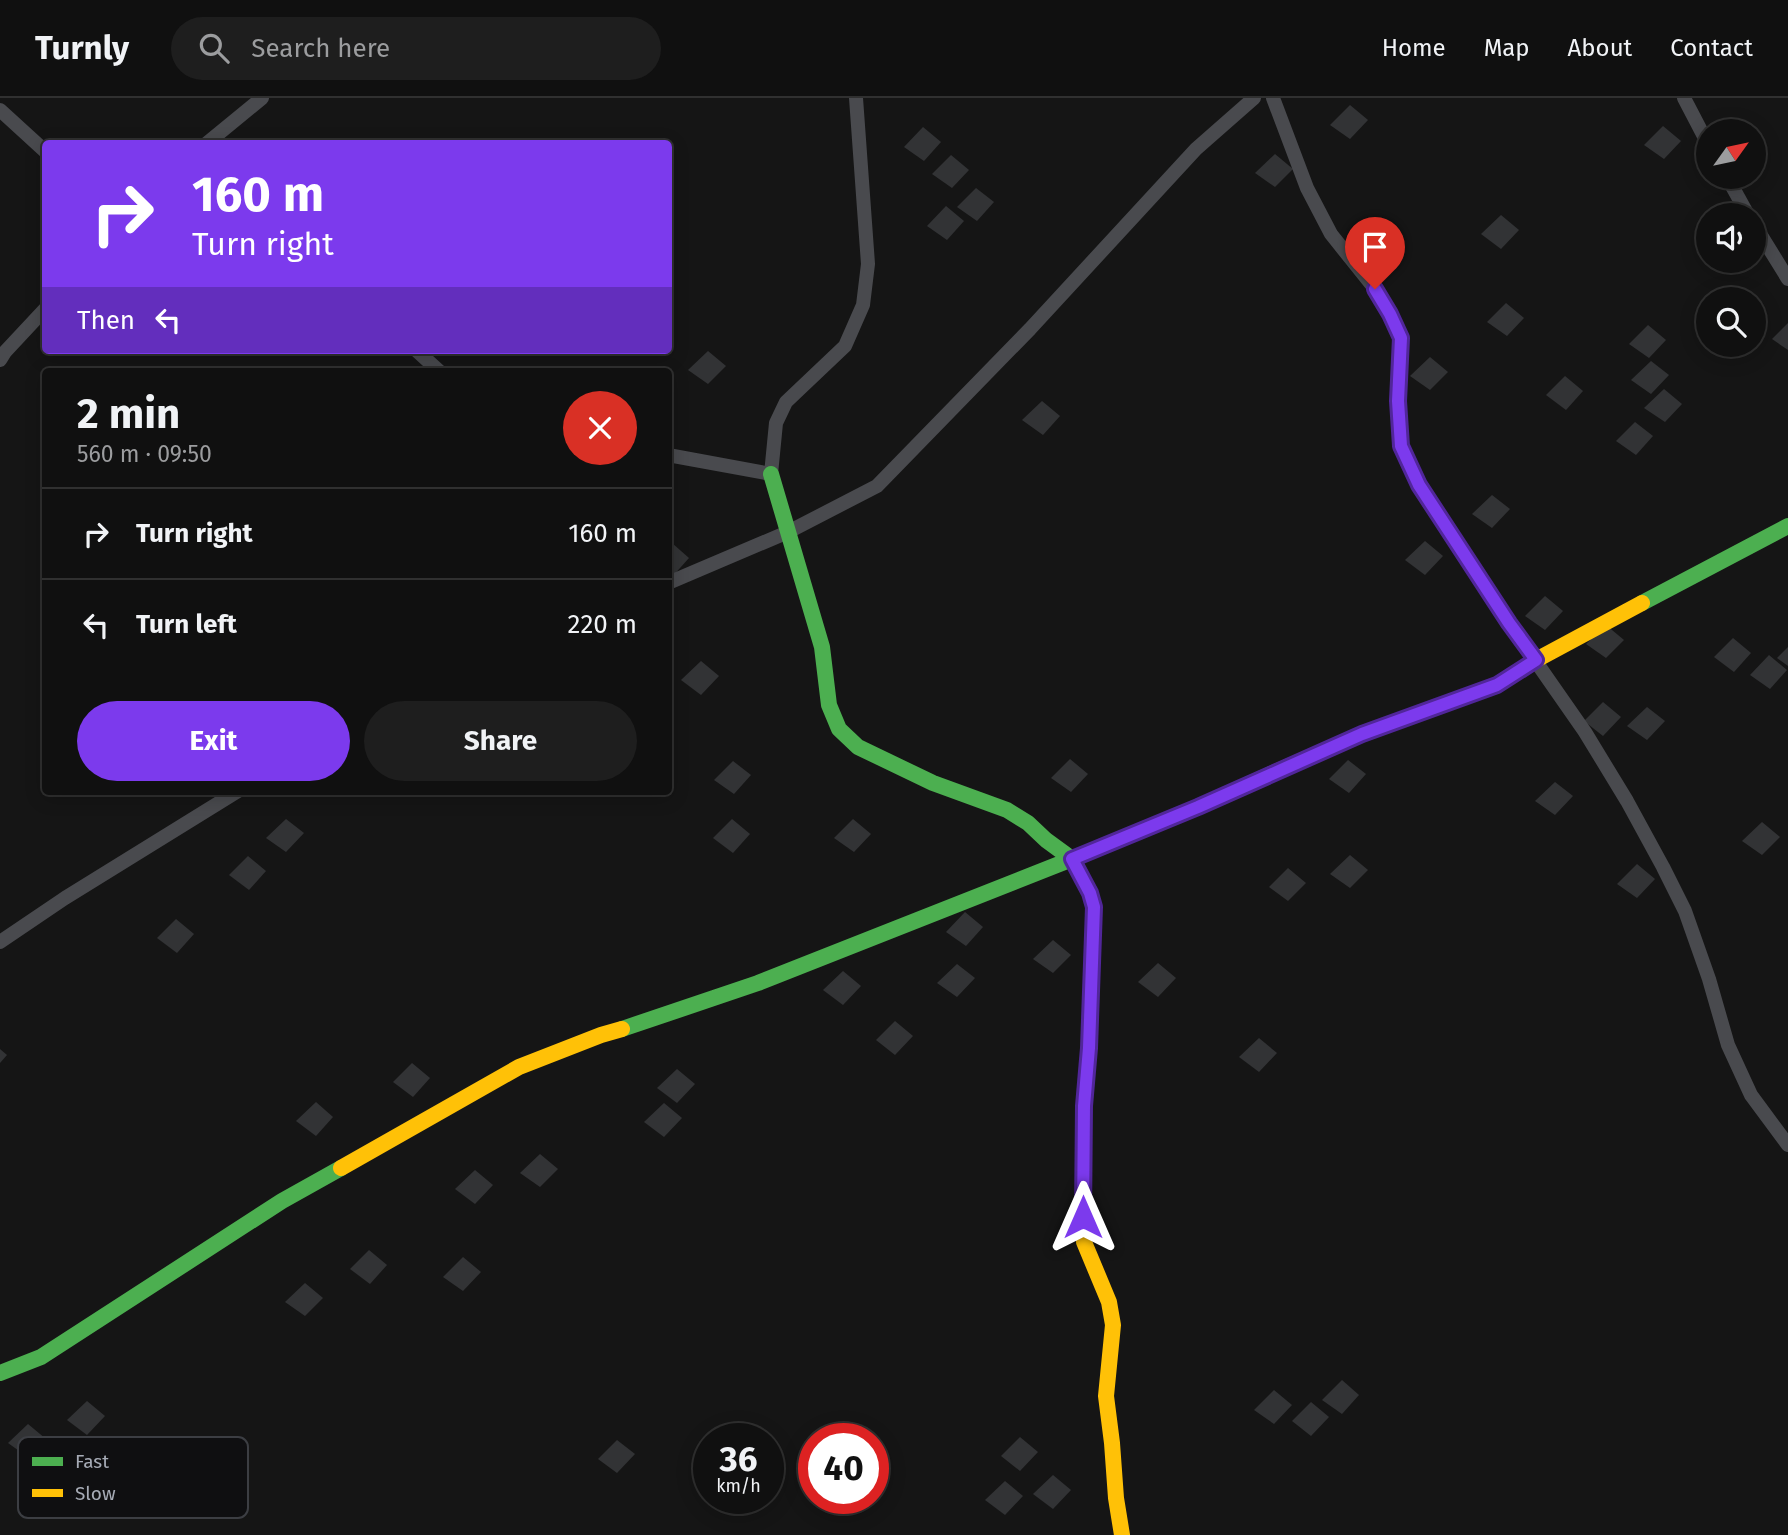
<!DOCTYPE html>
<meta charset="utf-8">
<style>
body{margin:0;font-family:"Fira Sans",sans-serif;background:#1e1e1e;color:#f1f3f6;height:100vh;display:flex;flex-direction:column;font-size:26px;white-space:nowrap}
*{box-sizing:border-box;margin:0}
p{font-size:23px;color:#9c9d9f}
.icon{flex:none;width:38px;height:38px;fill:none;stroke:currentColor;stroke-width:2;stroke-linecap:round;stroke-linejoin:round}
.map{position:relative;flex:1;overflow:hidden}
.sheet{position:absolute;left:42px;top:270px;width:630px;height:427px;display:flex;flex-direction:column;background:#101010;border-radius:7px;box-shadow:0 4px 18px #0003,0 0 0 2px #303030}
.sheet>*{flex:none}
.hud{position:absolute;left:42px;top:42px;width:630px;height:214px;border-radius:7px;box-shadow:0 4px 18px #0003,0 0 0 2px #303030;background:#7c3aed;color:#fff;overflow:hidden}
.needle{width:46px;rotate:57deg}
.tools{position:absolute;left:1696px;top:21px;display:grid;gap:14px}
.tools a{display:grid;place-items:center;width:70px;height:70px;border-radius:50%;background:#101010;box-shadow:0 4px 18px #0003,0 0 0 2px #303030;font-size:35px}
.speed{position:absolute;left:693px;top:1325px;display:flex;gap:14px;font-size:35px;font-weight:700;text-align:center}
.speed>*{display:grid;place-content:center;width:91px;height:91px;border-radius:50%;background:#101010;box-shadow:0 4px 18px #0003,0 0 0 2px #303030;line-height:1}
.speed small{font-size:18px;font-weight:400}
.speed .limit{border:10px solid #d22;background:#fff;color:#111}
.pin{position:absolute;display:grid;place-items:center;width:60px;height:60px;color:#fff;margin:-72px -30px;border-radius:50% 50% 50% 0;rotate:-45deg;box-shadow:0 0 7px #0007}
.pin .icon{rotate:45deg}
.me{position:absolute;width:77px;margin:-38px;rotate:0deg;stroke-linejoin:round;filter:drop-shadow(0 0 5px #0008)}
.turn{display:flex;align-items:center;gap:24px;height:147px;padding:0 35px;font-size:32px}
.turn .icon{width:91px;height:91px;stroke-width:2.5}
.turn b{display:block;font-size:49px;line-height:60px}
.then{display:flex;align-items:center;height:66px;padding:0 35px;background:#0003;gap:14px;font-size:26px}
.round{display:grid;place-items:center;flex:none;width:74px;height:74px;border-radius:37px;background:#1e1e1e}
.summary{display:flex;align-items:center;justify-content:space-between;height:119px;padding:0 35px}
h1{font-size:42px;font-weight:700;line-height:52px}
.primary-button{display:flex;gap:14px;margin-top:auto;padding:14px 35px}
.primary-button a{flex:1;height:80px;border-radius:42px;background:#7c3aed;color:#fff;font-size:28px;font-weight:700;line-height:80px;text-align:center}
.primary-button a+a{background:#1e1e1e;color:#f1f3f6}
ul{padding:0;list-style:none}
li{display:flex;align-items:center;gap:21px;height:91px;padding:0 35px;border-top:2px solid #303030}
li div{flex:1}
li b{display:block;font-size:26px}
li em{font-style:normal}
header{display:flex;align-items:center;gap:42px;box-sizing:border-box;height:98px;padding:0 35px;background:#101010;border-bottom:2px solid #303030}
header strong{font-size:33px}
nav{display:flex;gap:38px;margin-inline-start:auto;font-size:24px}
.search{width:490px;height:63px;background:#1e1e1e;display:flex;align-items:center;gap:18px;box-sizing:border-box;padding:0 24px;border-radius:38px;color:#9c9d9f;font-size:26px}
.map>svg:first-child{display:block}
.building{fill:#323335}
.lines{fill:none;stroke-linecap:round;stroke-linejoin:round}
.street{stroke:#494a4e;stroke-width:14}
.fast{stroke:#4caf50;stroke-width:16}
.slow{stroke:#ffc107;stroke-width:16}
.route-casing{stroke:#51269a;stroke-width:18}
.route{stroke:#7c3aed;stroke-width:12}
.key{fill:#0f0f11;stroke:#3c3e43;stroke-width:2}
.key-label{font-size:19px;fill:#a6abb6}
</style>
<header>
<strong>Turnly</strong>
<div class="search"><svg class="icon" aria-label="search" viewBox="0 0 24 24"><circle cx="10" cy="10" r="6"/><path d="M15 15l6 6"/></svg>Search here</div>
<nav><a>Home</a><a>Map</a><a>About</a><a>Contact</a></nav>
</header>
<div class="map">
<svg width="1788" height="1437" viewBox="0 0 1788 1437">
<rect width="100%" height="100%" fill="#151515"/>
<g class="building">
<path d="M1350,7L1368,22L1350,41L1330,27Z"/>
<path d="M1663,28L1681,43L1664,61L1644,47Z"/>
<path d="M923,29L941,44L924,63L904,49Z"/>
<path d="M1275,56L1293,71L1275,89L1255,75Z"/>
<path d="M951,57L969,72L952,90L932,76Z"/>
<path d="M976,90L994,104L977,123L957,109Z"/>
<path d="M946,108L964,123L947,142L927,128Z"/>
<path d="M1501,117L1519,132L1501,151L1481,136Z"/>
<path d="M1506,205L1524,220L1507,238L1487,224Z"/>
<path d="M1788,225V252L1772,241Z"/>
<path d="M1648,227L1666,242L1649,260L1629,246Z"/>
<path d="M708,253L726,268L708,286L688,272Z"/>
<path d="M1430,259L1448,274L1430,292L1410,278Z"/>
<path d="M1651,263L1669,277L1651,296L1631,282Z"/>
<path d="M1565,278L1583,293L1566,312L1546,297Z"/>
<path d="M1664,291L1682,306L1665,324L1644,310Z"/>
<path d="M1042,303L1060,318L1043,337L1022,322Z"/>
<path d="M1635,324L1653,338L1636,357L1616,343Z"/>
<path d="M1492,397L1510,411L1492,430L1472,416Z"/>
<path d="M1425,443L1443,458L1425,477L1405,462Z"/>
<path d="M672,445L689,460L672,479L668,476V448Z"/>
<path d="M1545,498L1563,513L1545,532L1525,518Z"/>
<path d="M1606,527L1624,542L1606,560L1586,546Z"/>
<path d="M1733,540L1751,555L1734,574L1714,559Z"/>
<path d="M1788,549V568L1777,560Z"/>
<path d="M1769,557L1787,572L1770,591L1750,577Z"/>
<path d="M701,563L719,578L701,597L681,582Z"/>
<path d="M1603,604L1621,619L1603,638L1584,623Z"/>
<path d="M1647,609L1665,623L1647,642L1627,628Z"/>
<path d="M1070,661L1088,676L1071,694L1051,680Z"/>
<path d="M1348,662L1366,676L1349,695L1329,681Z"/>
<path d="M733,663L751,677L734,696L714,682Z"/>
<path d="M1555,684L1573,698L1555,717L1535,703Z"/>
<path d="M286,721L304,735L286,754L266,740Z"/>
<path d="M732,721L750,736L733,755L713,740Z"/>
<path d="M853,721L871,736L854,754L834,740Z"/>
<path d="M1762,724L1780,739L1762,757L1742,743Z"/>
<path d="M1350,757L1368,772L1350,790L1330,776Z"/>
<path d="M248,758L266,773L249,792L229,777Z"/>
<path d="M1637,766L1655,781L1637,800L1617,786Z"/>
<path d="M1288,770L1306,785L1288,803L1269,789Z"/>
<path d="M965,814L983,829L966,848L946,834Z"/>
<path d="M176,821L194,836L177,855L157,840Z"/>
<path d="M1053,842L1071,857L1053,875L1033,861Z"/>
<path d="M1158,865L1176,880L1158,899L1138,884Z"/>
<path d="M957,866L975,880L957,899L937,885Z"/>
<path d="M843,873L861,888L843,907L823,892Z"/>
<path d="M895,923L913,938L895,957L876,942Z"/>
<path d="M1259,940L1277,955L1259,974L1239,959Z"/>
<path d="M0,951L7,957L0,965Z"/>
<path d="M412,965L430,980L413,999L393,984Z"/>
<path d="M677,971L695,986L677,1005L657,990Z"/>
<path d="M316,1004L333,1019L316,1038L296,1023Z"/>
<path d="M664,1005L682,1020L664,1039L644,1024Z"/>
<path d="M540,1056L558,1071L540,1089L520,1075Z"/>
<path d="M475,1072L493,1087L475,1106L455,1091Z"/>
<path d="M369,1152L387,1167L370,1186L350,1171Z"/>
<path d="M463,1159L481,1174L463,1193L443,1179Z"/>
<path d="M305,1185L323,1200L305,1218L285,1204Z"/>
<path d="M1342,1282L1359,1297L1342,1316L1322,1302Z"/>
<path d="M1274,1292L1292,1307L1274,1326L1254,1312Z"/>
<path d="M87,1303L105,1318L87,1337L67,1322Z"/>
<path d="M1311,1304L1329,1319L1311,1338L1292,1323Z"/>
<path d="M28,1326L46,1341L29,1360L8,1345Z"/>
<path d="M1020,1339L1038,1354L1020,1373L1001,1358Z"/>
<path d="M617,1342L635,1356L617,1375L598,1361Z"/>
<path d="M1053,1377L1071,1392L1053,1411L1033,1396Z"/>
<path d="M1005,1383L1023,1398L1005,1417L985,1402Z"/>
</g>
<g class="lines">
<g class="street">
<path d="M1273,0L1307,90L1331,136L1375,191L1390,216L1401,240L1398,303L1401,348L1419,387L1509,525L1585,634L1627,703L1663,769L1685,813L1709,881L1728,947L1751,997L1788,1047"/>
<path d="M1684,0L1708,46"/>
<path d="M0,12L46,54"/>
<path d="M206,46L262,0"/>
<path d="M1727,79L1748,117"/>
<path d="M1754,126L1788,181"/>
<path d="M416,252L439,273"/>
<path d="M0,262L5,254L46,210"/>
<path d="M668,357L771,376L776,325L786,304L845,248L863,207L868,166L856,0"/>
<path d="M668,485L788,434L877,388L1030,231L1196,51L1254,0"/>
<path d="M0,844L65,800L238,693"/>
</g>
<g class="fast">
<path d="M771,376L822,549L829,607L839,631L858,649L933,685L1007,712L1028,725L1046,742L1072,761L1090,795L1094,809L1093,836"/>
<path d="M1642,505L1788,428"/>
<path d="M622,931L758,885L1072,761L1198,709L1271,676"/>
<path d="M0,1275L41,1259L282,1103L341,1070"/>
</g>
<g class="slow">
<path d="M1271,676L1362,636L1497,587L1536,562L1642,505"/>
<path d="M1093,836L1089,950L1084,1008V1144L1109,1204L1113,1227L1106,1298L1112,1345L1116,1400L1122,1437"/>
<path d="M341,1070L519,969L601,937L622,931"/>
</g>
</g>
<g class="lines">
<defs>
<path id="route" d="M1083,1119L1084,1008L1089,950L1094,809L1090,795L1072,761L1198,709L1362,636L1497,587L1536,562L1509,525L1419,387L1401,348L1398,303L1401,240L1390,216L1375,191"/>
</defs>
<use href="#route" class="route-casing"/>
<use href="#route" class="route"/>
</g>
<rect x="18" y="1339" width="230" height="81" rx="10" class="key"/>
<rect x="32" y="1359" width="31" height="9" fill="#4caf50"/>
<rect x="32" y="1391" width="31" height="8" fill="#ffc107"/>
<g class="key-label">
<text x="75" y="1370">Fast</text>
<text x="75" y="1402">Slow</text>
</g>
</svg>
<div class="tools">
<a><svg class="needle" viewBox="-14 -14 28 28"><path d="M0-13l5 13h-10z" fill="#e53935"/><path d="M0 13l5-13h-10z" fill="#9c9d9f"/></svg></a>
<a><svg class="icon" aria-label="sound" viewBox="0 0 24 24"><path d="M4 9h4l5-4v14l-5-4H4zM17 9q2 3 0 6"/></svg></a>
<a><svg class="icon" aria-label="search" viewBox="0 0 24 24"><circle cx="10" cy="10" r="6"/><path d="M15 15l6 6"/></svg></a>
</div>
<div class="speed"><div>36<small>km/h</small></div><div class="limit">40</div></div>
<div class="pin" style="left:1375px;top:191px;background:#d93025"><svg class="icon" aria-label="arrive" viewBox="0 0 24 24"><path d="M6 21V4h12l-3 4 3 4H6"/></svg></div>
<svg class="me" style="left:1083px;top:1119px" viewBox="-20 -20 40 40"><path d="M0-17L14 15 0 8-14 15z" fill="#7c3aed" stroke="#fff" stroke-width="4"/></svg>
<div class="hud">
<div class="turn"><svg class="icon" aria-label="right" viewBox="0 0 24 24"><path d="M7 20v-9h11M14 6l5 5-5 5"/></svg><div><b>160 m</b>Turn right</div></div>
<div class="then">Then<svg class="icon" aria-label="left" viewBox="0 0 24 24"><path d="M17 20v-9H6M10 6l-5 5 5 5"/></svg></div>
</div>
<section class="sheet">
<div class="summary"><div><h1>2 min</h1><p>560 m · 09:50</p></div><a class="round" style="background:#d93025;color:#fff"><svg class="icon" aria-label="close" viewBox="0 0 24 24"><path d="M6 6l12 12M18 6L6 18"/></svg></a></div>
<ul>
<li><svg class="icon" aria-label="right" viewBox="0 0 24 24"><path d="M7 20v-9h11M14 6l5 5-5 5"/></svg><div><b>Turn right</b></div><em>160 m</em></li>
<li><svg class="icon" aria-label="left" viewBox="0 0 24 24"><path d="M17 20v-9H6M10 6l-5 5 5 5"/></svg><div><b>Turn left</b></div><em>220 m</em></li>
</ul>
<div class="primary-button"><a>Exit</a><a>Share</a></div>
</section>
</div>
